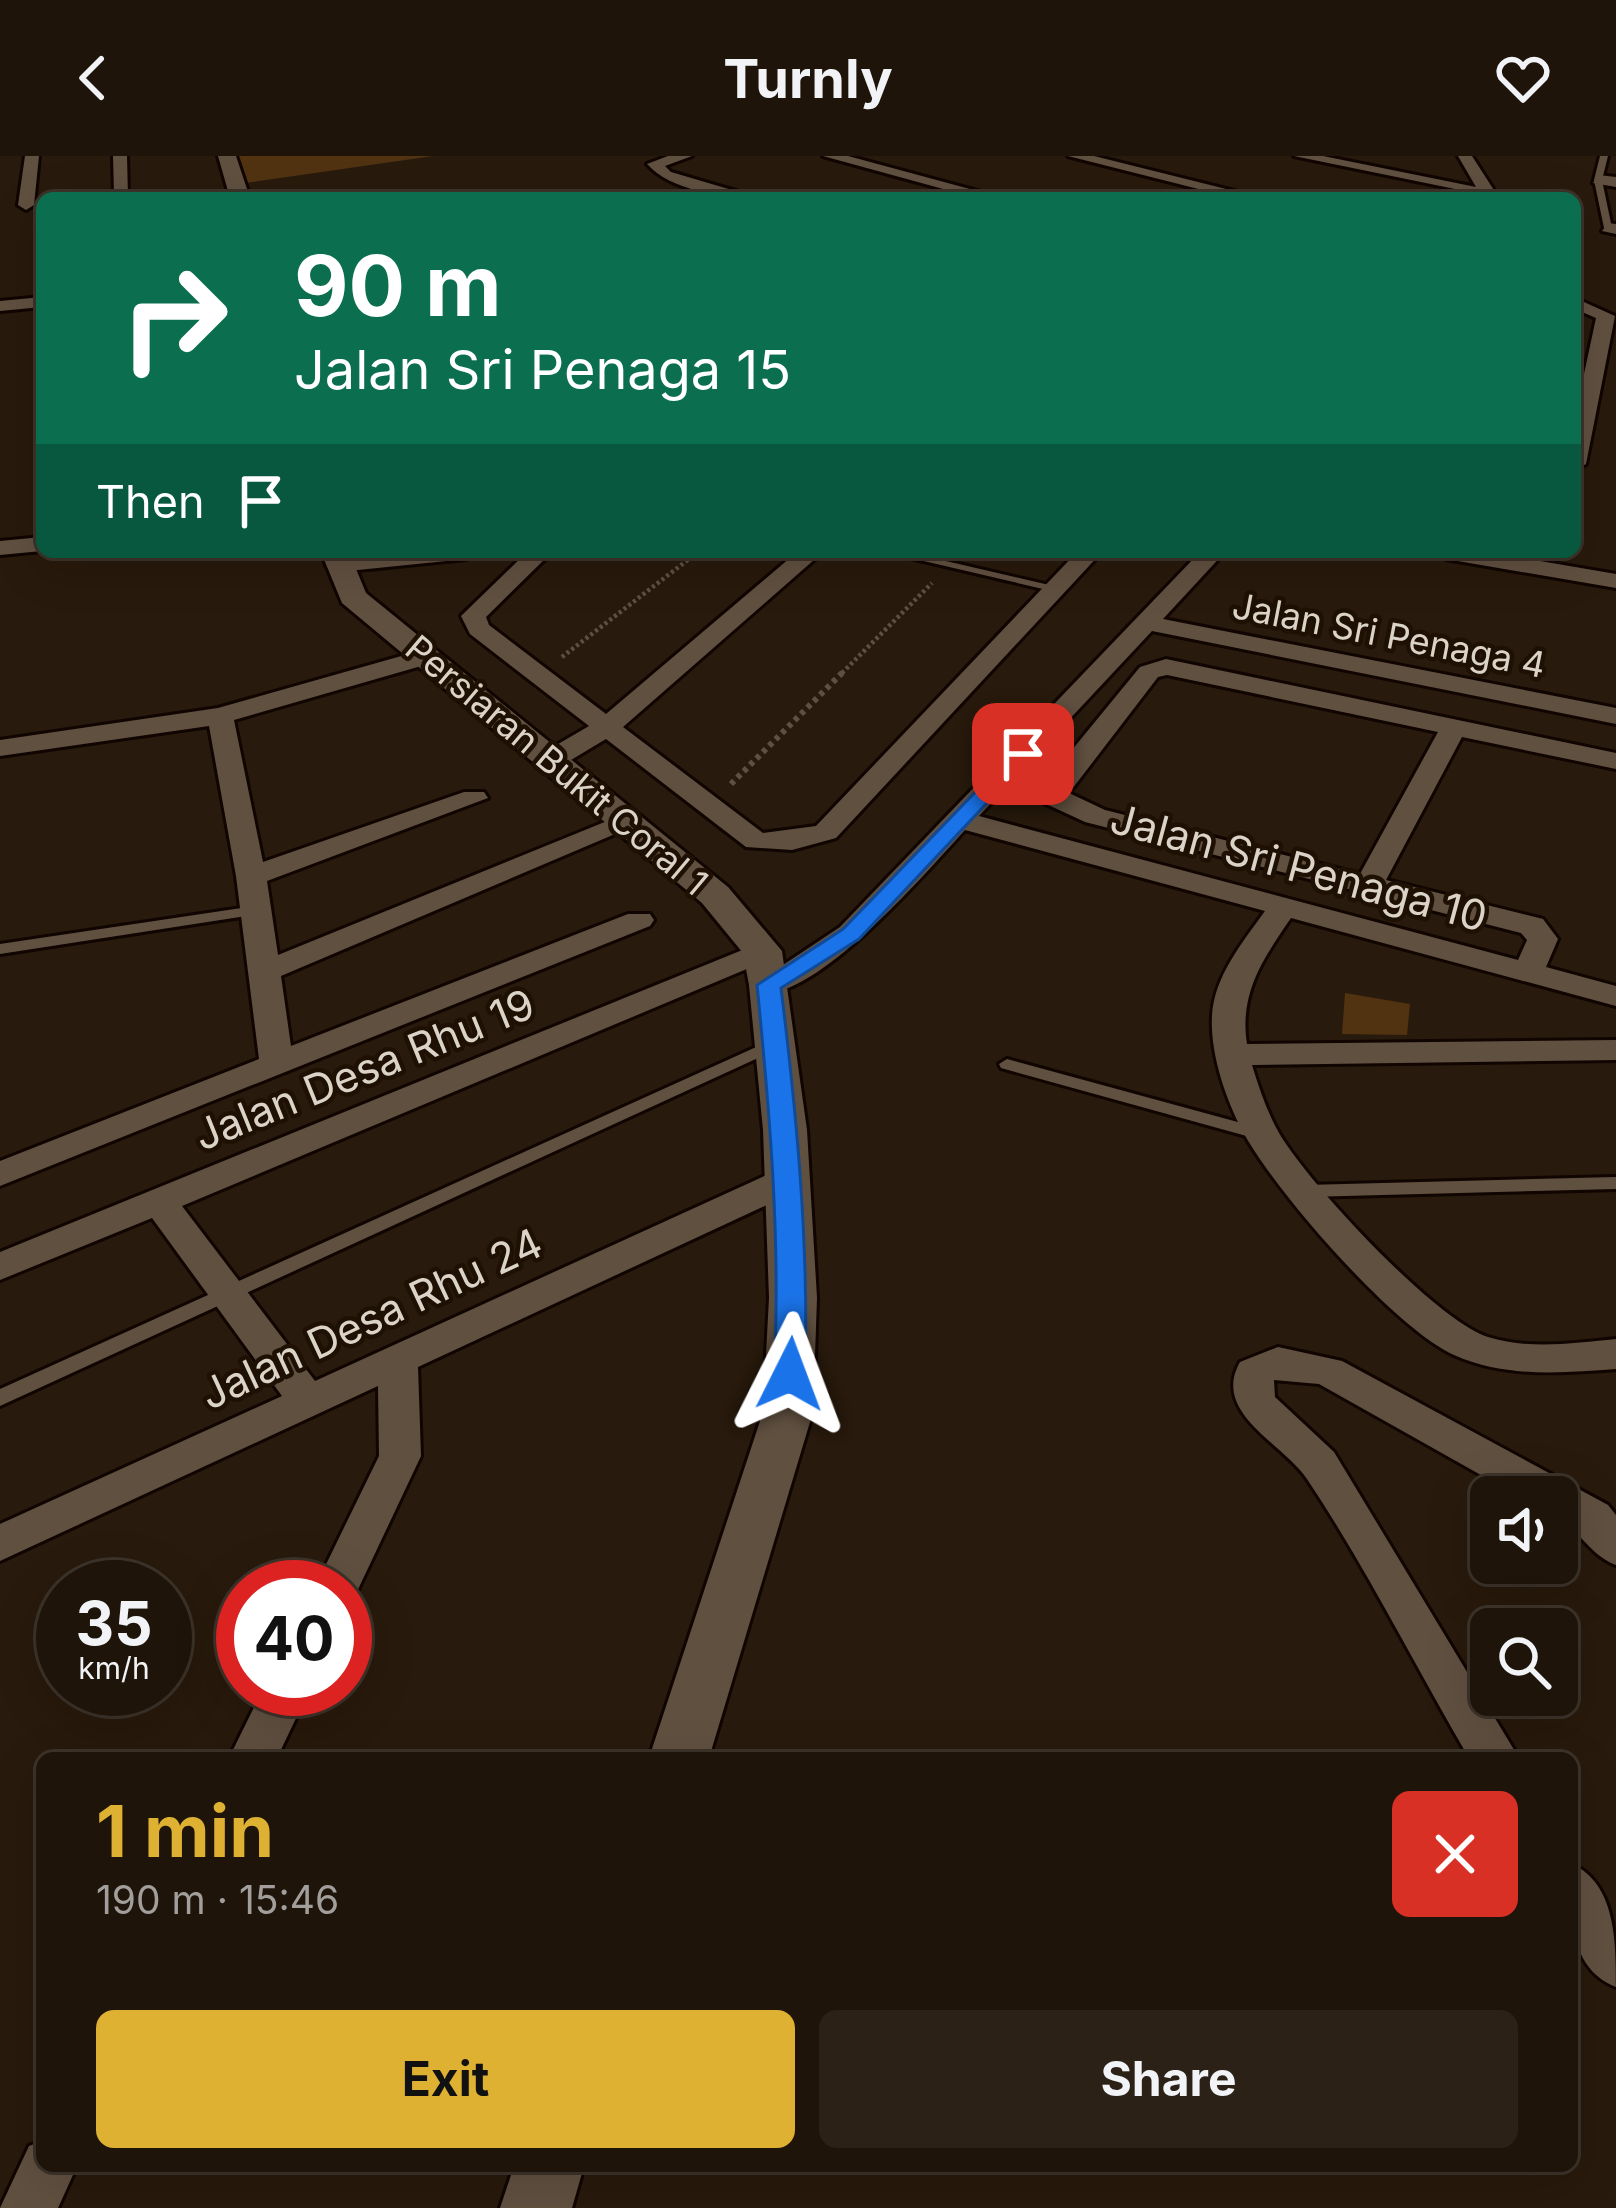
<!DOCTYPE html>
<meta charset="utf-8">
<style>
body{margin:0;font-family:Inter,sans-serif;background:#2b2117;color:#f1f3f6;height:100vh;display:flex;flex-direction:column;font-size:45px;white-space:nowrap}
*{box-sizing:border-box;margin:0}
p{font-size:39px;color:#a19e9c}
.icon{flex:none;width:66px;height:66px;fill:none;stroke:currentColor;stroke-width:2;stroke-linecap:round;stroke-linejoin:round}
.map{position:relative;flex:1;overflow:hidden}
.details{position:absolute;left:36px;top:1596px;width:1542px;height:420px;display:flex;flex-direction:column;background:#1e1409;border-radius:18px;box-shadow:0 12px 48px #0002,0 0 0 3px #3c332a}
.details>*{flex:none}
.top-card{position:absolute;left:36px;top:36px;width:1545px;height:366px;border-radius:18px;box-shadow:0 12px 48px #0002,0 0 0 3px #3c332a;background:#0b6e4f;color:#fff;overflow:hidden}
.tools{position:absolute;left:1470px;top:1320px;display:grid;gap:24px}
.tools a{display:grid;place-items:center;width:108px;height:108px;border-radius:18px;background:#1e1409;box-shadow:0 12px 48px #0002,0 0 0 3px #3c332a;font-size:60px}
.speed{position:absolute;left:36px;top:1404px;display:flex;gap:24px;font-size:60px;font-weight:700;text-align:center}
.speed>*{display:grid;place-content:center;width:156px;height:156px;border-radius:50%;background:#1e1409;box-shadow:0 12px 48px #0002,0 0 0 3px #3c332a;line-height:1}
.speed small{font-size:30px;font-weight:400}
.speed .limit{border:18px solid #d22;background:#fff;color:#111}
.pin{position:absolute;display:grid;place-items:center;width:102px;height:102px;color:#fff;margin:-51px;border-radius:24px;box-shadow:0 6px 18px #0006}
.me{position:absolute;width:132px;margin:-66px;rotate:3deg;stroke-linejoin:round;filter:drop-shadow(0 0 9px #0008)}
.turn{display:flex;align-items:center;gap:42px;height:252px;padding:0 60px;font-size:54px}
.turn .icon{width:156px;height:156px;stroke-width:2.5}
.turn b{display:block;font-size:84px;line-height:102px}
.then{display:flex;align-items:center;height:114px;padding:0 60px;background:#0003;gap:24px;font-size:45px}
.round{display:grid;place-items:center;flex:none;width:126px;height:126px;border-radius:18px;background:#2b2117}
.head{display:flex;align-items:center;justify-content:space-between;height:204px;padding:0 60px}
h1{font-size:72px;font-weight:700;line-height:90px;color:#deb133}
.button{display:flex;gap:24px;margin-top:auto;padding:24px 60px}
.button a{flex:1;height:138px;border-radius:18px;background:#deb133;color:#111;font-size:48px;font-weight:700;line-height:138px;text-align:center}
.button a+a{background:#2b2117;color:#f1f3f6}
header{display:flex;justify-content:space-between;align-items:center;height:156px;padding:0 60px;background:#1e1409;font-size:54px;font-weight:700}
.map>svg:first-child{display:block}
.green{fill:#513311}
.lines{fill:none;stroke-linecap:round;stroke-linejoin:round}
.service-casing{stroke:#100500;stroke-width:6}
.minor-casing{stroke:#100500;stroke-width:6}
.tertiary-casing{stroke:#100500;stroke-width:6}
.path-far1{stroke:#5e5144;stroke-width:4.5;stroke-dasharray:3 3;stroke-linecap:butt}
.path{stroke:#5e5144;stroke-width:6;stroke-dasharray:4.5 4.5;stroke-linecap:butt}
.service{fill:#605040;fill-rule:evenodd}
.minor{fill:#605040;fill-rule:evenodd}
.tertiary{fill:#605040;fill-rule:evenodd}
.route{fill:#1a73e8;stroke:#114b97;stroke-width:3}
.labels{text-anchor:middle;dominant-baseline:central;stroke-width:9;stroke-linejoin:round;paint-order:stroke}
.far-street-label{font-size:36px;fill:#dbd2c8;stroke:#1e1104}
.street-label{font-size:42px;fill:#dbd2c8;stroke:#1e1104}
</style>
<header><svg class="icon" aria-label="back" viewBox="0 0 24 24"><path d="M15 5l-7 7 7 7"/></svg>Turnly<svg class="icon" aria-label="heart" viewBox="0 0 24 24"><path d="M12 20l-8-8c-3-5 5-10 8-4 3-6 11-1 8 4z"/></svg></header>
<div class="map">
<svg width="1616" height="2052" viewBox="0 0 1616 2052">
<rect width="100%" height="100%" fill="#281a0c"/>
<g class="green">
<path d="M238,0H433L246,27Z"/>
<path d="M1345,837L1410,848L1407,879L1342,878Z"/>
</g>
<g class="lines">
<defs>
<g id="service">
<path d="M1600,0H1608L1602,24L1612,72L1608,74L1604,72L1594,24Z"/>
<path d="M885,396H907L1062,432L1056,436Z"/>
<path d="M255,750L260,752V758L0,798V788Z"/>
<path d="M776,882L784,887L782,891L0,1250V1233Z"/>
<path d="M1007,903L1267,974L1270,978L1261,984L1001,912L999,908Z"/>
<path d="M1616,1021V1033L1306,1041L1297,1035L1306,1029Z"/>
</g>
<g id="minor">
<path d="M25,0H39L34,49L26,54L18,49Z"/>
<path d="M113,0H127L128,42H109L114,37Z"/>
<path d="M668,0H692L665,10L671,16L759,42C724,42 671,35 647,8Z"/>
<path d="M823,0H848L1003,42H976Z"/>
<path d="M1068,0H1094L1262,42H1234Z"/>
<path d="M1294,0H1323L1476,31L1458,0H1472L1499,42Z"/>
<path d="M1598,19L1616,21V31L1593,27Z"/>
<path d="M1608,67L1616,68V78L1602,75Z"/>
<path d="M42,141V151L0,155V145Z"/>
<path d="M1575,142L1615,160L1586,308L1575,314V260L1596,162L1575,153Z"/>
<path d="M42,381V395L0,399V385Z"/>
<path d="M398,396H478L466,403L338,416L326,409L338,402Z"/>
<path d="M527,396H552L486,461L489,469L606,558L797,396H823L623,571L763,677L816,670L1077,396H1102L836,682L792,694L746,691L606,583L561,610H541V598L589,570L470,478L461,460Z"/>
<path d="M1200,396H1225L1163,463L1616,552V568L1152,475L979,660L1518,804L1527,784L1521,777L1085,666L1044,647V628L1140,511L1166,503L1616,597V613L1462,581L1386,724L1543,763L1558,783L1546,811L1616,830V850L1291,762C1263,803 1239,837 1247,888L1616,884V904L1252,909C1259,932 1267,956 1279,977C1308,1027 1435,1164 1488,1181C1529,1194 1575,1187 1616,1183V1213C1561,1217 1506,1222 1454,1199C1394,1172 1273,1033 1242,974C1225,941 1210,897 1212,860C1214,820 1243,786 1265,755L965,674C929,713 813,849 758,836L753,829L840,771ZM1167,519L1438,576L1360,718L1105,654L1069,637L1158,521Z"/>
<path d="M1434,396H1487L1616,418V432L1446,403Z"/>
<path d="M426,493L435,496V506L234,564L263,706L464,636H484L488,642L267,725L278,799L617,661H637L641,667L281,820L291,890L628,758H650L654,764L650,770L0,1030V1005L259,903L236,720L209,570L0,600V584L218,552Z"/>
<path d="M762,786L778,795L773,802L182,1050L315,1225L771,1017L784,1014L802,1026L797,1035L418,1211L421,1300L353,1444L345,1447V1431H315L379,1300L378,1230L0,1405V1368L282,1240L152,1062L0,1124V1096Z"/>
<path d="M1278,1191L1342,1205L1608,1349L1616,1359V1409C1591,1400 1580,1375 1557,1361V1341H1520L1319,1228L1274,1224L1275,1241L1334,1296L1519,1602H1469C1415,1510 1366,1411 1307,1323C1283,1287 1211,1257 1240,1206Z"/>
<path d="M263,1533H310L277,1602H229Z"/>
<path d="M1572,1708C1616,1728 1616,1786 1616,1831C1566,1811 1572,1754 1572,1708Z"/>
<path d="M42,1985V2010H77L58,2052H0L29,1990Z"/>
</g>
<g id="tertiary">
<path d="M218,0H236L250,42H230Z"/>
<path d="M321,396H349L366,437L728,731L782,795L807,974L817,1142L813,1256L709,1602H649L763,1256L769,1142L763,974L749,829L743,797L702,747L342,447Z"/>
<path d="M514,2010H584L572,2052H500Z"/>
</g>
</defs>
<use href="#service" class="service-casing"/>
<use href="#minor" class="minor-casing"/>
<use href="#tertiary" class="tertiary-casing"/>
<g class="path-far1">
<path d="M562,501L698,396"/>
<path d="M842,517L932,427"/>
</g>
<path class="path" d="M731,628L845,514"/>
<use href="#service" class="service"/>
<use href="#minor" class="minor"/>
<use href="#tertiary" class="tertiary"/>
</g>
<path class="route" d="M1016,594L1033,598L859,783L781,832C797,961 809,1089 805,1218L800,1226H779L774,1218C781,1088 770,959 757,829L843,773Z"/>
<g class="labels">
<g class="far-street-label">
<text transform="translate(1389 479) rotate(11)">Jalan Sri Penaga 4</text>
<text transform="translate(557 609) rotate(40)">Persiaran Bukit Coral 1</text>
</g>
<g class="street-label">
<text transform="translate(1299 711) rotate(15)">Jalan Sri Penaga 10</text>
<text transform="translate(364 913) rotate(-22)">Jalan Desa Rhu 19</text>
<text transform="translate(371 1162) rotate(-25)">Jalan Desa Rhu 24</text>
</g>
</g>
</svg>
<div class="tools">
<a><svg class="icon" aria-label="sound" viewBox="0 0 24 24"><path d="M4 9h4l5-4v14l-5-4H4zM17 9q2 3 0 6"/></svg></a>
<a><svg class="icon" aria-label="search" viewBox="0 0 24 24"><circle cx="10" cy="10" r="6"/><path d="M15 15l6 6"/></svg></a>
</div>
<div class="speed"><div>35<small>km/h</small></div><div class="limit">40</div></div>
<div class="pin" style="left:1023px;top:598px;background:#d93025"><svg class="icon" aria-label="arrive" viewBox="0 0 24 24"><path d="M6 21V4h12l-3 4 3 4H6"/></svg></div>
<svg class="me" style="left:790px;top:1218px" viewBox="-20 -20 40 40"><path d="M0-17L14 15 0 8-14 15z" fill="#1a73e8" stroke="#fff" stroke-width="4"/></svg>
<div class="top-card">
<div class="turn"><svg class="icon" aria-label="right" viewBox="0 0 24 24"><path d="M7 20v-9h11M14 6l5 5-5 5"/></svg><div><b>90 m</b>Jalan Sri Penaga 15</div></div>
<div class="then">Then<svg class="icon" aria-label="arrive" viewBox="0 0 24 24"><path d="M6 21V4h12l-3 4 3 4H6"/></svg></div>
</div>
<section class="details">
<div class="head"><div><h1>1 min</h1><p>190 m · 15:46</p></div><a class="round" style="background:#d93025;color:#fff"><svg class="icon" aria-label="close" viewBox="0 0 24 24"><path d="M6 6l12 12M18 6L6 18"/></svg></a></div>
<div class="button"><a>Exit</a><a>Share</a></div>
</section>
</div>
